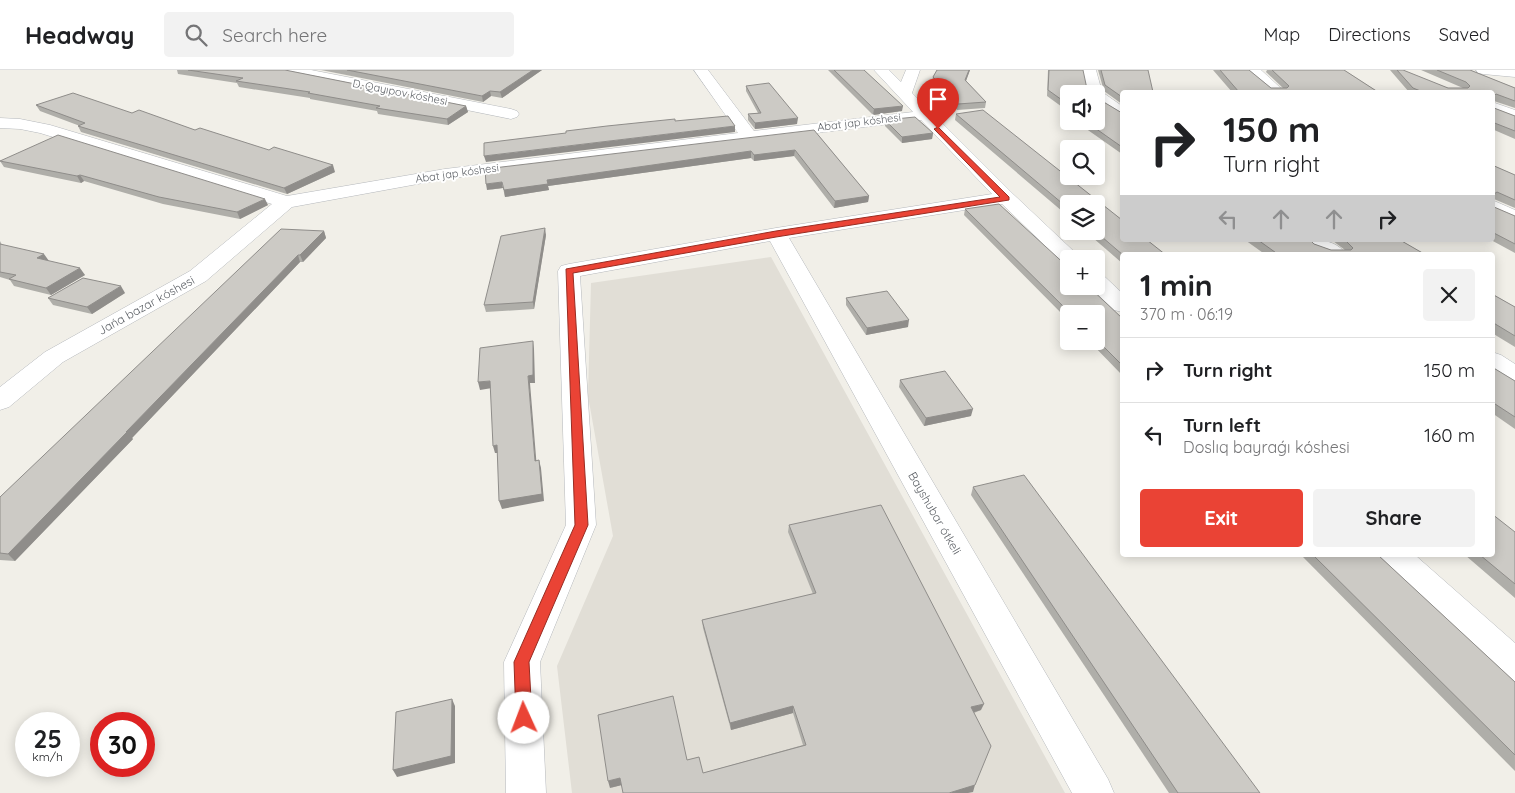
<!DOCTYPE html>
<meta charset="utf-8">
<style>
body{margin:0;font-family:Quicksand,sans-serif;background:#f2f2f2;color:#202124;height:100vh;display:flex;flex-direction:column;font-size:19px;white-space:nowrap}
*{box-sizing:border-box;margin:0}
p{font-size:16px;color:#757577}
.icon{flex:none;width:28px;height:28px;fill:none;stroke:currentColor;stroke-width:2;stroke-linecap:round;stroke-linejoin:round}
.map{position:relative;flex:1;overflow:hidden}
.details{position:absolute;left:1120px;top:182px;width:375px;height:305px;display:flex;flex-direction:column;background:#fff;border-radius:5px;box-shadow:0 2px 12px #0003}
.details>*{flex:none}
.banner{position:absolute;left:1120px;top:20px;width:375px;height:152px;border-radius:5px;box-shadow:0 2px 12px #0003;background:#fff;color:#202124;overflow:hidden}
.fabs{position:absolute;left:1060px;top:15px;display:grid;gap:10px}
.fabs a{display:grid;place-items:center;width:45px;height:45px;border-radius:5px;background:#fff;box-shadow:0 2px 12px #0003;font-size:25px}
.speed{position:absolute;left:15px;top:642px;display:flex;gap:10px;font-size:25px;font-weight:700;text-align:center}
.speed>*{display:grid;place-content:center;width:65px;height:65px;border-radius:50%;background:#fff;box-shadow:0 2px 12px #0003;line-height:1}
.speed small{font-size:12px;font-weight:400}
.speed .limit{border:8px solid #d22;background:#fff;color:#111}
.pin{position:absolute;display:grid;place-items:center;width:42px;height:42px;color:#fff;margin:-51px -21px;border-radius:50% 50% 50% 0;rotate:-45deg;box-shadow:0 0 5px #0007}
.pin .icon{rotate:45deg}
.me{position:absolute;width:55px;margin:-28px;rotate:358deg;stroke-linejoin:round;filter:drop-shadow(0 0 4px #0008)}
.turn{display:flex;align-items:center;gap:18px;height:105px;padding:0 20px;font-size:22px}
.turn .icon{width:65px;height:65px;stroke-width:2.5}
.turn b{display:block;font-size:35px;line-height:42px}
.lanes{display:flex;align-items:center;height:48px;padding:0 20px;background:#0003;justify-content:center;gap:25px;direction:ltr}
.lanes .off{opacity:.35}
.round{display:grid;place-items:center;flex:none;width:52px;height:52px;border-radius:5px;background:#f2f2f2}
.headline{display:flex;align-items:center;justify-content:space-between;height:85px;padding:0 20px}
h1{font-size:30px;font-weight:700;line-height:38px}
.action{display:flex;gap:10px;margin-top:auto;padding:10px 20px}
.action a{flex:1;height:58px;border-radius:5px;background:#ea4335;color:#fff;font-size:20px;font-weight:700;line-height:58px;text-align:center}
.action a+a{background:#f2f2f2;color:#202124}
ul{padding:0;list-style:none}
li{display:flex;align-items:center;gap:15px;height:65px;padding:0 20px;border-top:1px solid #e0e0e0}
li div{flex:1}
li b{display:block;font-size:19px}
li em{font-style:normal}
header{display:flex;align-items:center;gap:30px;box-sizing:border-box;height:70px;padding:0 25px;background:#fff;border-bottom:1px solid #e0e0e0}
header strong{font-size:24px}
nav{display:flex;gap:28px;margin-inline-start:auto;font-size:18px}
.search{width:350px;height:45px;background:#f2f2f2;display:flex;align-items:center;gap:12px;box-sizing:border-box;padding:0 18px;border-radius:5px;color:#757577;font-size:19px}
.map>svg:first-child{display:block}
.education{fill:#e1ded6}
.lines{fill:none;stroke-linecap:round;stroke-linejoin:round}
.minor-casing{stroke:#b5b8bc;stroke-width:1}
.minor{fill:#fff;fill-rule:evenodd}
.wall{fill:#afaea9}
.shaded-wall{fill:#8f8d8a}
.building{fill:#cccac5;stroke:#8f8d8a}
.route{fill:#ea4335;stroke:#982c22}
.labels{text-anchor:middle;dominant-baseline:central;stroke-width:4;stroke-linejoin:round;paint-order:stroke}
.far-street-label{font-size:11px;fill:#5f6368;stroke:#fff}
.street-label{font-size:12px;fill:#5f6368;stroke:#fff}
</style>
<header>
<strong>Headway</strong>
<div class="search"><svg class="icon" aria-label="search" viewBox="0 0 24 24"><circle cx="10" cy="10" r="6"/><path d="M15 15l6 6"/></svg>Search here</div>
<nav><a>Map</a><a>Directions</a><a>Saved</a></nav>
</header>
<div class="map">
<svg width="1515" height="723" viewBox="0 0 1515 723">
<rect width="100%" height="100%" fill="#f1efe8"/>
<path class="education" d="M771,187L1065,723H572L557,596L613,466L588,326L591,213Z"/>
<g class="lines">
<defs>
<g id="minor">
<path d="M282,0H311L511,39L517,41L519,44L517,47L511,49L289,4L284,3Z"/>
<path d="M694,0H708L754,61L913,42L874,0H889L901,12L906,0H920L912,23L1013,124L1082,189H1069V195L1064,194L1002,134L789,168L1108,709L1114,723H1072L770,171L580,206L596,455L540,592L546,723H506L504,592L566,455L558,201L561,196L569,194L776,158L992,124L921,50L445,109L292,137L206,211L63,292L9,337L0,340V317L45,282L190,201L272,134L40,63L20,59L0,58V48L20,49L50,55L287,126L445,99L738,63Z"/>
<path d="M1082,0H1096L1102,22L1122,36V48L1116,46L1096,32V24H1087Z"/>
<path d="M1245,0H1261L1285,22H1269Z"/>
<path d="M1476,0H1515V7L1483,4L1478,3Z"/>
<path d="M1492,32L1515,40V51L1492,43Z"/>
<path d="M1492,130L1515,140V154L1492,144Z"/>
<path d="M1303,170C1320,170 1335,169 1347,185C1329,185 1314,187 1303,170Z"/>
<path d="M1096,204L1104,206L1122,223V242L1114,240L1089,216H1096Z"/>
<path d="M1492,282L1501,285L1515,294V313L1506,311L1492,302Z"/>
<path d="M1378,485H1415L1515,573V612L1502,607L1383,494Z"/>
</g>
</defs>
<use href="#minor" class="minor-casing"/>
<use href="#minor" class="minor"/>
</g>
<g class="wall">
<path d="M177,0H285L466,36L468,42L448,55L378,44L377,41L310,29V28L239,17L237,13L178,4Z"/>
<path d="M321,0H542L502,28L491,26L483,32Z"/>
<path d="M828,0H864L902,41L873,45Z"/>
<path d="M937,0H970L966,11L986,32L985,38L957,40L932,12L933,7Z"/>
<path d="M1048,0H1083L1069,24V42L1047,26Z"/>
<path d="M1098,0H1148L1122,22V34L1104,21Z"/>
<path d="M1213,0H1249L1271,18H1283L1266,2L1267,0H1344L1378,22H1232Z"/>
<path d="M1390,0H1397L1448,18H1463L1421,0H1470L1515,18V38L1494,31V38L1515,46V69L1492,59V22H1409Z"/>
<path d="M746,16L797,54L755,59L748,50V44L758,43L746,21Z"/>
<path d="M1097,28L1122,43V84L1075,51H1096Z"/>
<path d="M36,35L132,43L195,60L335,102L287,124L81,62L78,56H80L40,41Z"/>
<path d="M956,44L1166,185H1122V193L1085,161H1096L1069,134V147L955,50Z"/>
<path d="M885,50L933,63L932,69L902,73L885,56Z"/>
<path d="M814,60L869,126L868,132L834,138L794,86L754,91L751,88L548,116L549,120L505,127L503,118L487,120Z"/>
<path d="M0,91L268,135L240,149L163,134L84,111L81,113L4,97Z"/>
<path d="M1492,95L1515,105V138L1494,129V137L1515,146V183L1491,170H1492Z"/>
<path d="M965,139L1122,248V305L1089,271H1096V244H1069V251L964,145Z"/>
<path d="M324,161L326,168L303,192H300L132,368L133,369L15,491L0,490V427Z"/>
<path d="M546,165L534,239L486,242L484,235Z"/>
<path d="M1245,170H1310L1314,174L1331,180H1345L1333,171L1327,170H1400L1426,185H1266Z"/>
<path d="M0,171L2,175L48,191L85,205L51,225L14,216L10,210L0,207Z"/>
<path d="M125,223L92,244L53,235L48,228Z"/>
<path d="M1492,224L1515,237V277L1492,263Z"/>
<path d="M846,228L908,257L866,265L846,235Z"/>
<path d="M1492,297L1515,311V359L1492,343Z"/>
<path d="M900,310L971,346L924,356L899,317Z"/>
<path d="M973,417L1260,723H1169L971,425Z"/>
<path d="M789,455L981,640L974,643L973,722L621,715L610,718L687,690L703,703L803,675L793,643L731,660L703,558L702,550L813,524L788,462Z"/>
<path d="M1515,462V528L1465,485H1492Z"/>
<path d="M1301,485H1378L1515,612V701Z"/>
</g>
<g class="shaded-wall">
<path d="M533,0H542L502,28L500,22Z"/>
<path d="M969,0H970L964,16L965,10Z"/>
<path d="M490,21L491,26L483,32L482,26Z"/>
<path d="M466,36L468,42L448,55L447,49Z"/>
<path d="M903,36L902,41L873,45L874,39Z"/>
<path d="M798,48L797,54L755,59V53Z"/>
<path d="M735,56V62L486,92L484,86Z"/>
<path d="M933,63L932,69L902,73V67Z"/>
<path d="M795,80L794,86L754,91V85Z"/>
<path d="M751,81V88L548,116L549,120L505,127L504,120L547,110Z"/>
<path d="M333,95L335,102L287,124L284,118Z"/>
<path d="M80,105L84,111L81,113L77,106Z"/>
<path d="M502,112L503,118L487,120L486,114Z"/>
<path d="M869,126L868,132L834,138L835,131Z"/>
<path d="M265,129L268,135L240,149L237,142Z"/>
<path d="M545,158L546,165L534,239L533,232Z"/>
<path d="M324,161L326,168L303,192L300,185Z"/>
<path d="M44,184L49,191L37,188Z"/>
<path d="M298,185L300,192L132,368L133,369L15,491L8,484L126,362Z"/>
<path d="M80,198L85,205L51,225L46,218Z"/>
<path d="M121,216L125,223L92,244L87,237Z"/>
<path d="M909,250L908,257L866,265L867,258Z"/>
<path d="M533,271L534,279L535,313H530L537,399L535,391L528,306Z"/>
<path d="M490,311L492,318L480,320L478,312Z"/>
<path d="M973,339L971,346L924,356L926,348Z"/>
<path d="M497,375L499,383H495L493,376Z"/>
<path d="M539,390L541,398L544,431L502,439L499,431Z"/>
<path d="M452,629L455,636V693L397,707L393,700Z"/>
<path d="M984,634L981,640L968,644L971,637Z"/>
<path d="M793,636V643L731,660L730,653Z"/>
<path d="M620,708L622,715L610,718L608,711Z"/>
<path d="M975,715L973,722L968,723H949Z"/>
</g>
<g class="building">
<path d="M188,0H285L466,36L447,49L376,38L380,36L308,23L310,22L236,11L243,8Z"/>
<path d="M347,0H533L500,22L490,21L482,26Z"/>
<path d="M834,0H864L903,36L874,39Z"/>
<path d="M937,0H969L965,10L986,32L958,34L933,7Z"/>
<path d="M1049,0H1083L1087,19L1096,20V24H1069V35L1048,20Z"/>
<path d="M1101,0H1148L1153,22H1122V27L1105,15Z"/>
<path d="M1220,0H1249L1271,18H1287L1289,16L1272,0H1344L1378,22H1239Z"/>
<path d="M1397,0H1403L1448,18H1468L1470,16L1466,12L1437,0H1470L1515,18V31L1496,24L1494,26V38L1515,46V61L1492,52V22H1423L1413,18Z"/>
<path d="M769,13L798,48L755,53L748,44L761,43L746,16Z"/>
<path d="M73,23L132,43L139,40L195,60L200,58L269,80L274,77L333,95L284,118L78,56L85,53L36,35Z"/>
<path d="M1096,25L1097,28L1122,43V77L1085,51H1096Z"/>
<path d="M983,40L1122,150V170H1147L1166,185H1123L1095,161H1096V134H1069V139L956,44Z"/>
<path d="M728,46L735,56L484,86V73L566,63V61L607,56L675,49V51Z"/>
<path d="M915,47L933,63L902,67L885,50Z"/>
<path d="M814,60L869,126L835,131L795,80L754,85L751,81L547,110L548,114L504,120L502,112L486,114L485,99Z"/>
<path d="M58,65L265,129L237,142L159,127L80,105L77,106L0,91Z"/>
<path d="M1492,95L1515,105V130L1497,122L1494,124V137L1515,146V174L1492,162Z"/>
<path d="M999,134L1069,198V216H1088L1122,248V295L1096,269V244H1071L965,139Z"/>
<path d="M545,158L533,232L484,235L501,166Z"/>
<path d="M281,159L324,161L300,185H298L126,362H127L8,484L0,483V427Z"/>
<path d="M1258,170H1310L1314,174L1331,180H1351L1353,178L1345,170H1400L1426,185H1279Z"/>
<path d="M0,174L44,184L37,188L80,198L46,218L9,209L16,205L0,202Z"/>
<path d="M83,208L121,216L87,237L48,228Z"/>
<path d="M887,221L909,250L867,258L846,228Z"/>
<path d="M1492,224L1515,237V266L1492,252Z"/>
<path d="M533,271V305L528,306L535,391L539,390L542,424L499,431L497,375L493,376L490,311L478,312L480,278Z"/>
<path d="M1492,297L1515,311V347L1492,332Z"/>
<path d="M945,301L973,339L926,348L900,310Z"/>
<path d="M1024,405L1260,723H1178L973,417Z"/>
<path d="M881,435L984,634L971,637L991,676L975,715L949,723H623L620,708L608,711L598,645L673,626L687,690L699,687L703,703L806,675L793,636L730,653L702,550L816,523L789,455Z"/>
<path d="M1492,444L1515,462V514L1480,485H1492Z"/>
<path d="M1313,485H1378L1515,612V685Z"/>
<path d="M452,629L451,686L393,700L396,642Z"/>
</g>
<path class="route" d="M938,57L1009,127V130L776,167L573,203L588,455L529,592L532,648L529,653L524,655L518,653L516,648L514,592L575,455L566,199L776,161L1000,127L935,60L934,59Z"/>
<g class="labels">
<g class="far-street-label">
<text transform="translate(400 22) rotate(11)">D. Qayıpov kóshesi</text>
<text transform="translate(859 52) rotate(-7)">Abat jap kóshesi</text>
<text transform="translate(457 103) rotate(-8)">Abat jap kóshesi</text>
</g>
<g class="street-label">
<text transform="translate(146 235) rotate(-29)">Jańa bazar kóshesi</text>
<text transform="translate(935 443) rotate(60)">Bayshubar ótkeli</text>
</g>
</g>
</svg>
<div class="fabs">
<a><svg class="icon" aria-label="sound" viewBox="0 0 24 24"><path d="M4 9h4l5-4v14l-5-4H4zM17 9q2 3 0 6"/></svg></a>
<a><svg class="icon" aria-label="search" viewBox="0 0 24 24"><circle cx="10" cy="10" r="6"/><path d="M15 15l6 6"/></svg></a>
<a><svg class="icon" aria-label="layers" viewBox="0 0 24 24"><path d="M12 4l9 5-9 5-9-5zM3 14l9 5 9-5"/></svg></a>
<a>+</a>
<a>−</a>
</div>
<div class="speed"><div>25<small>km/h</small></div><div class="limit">30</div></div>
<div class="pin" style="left:938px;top:59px;background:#d93025"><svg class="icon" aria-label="arrive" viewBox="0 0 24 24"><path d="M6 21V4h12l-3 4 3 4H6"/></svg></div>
<svg class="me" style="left:524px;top:648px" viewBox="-20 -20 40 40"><circle r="19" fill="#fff"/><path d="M0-13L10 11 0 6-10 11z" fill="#ea4335"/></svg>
<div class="banner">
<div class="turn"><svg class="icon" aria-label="right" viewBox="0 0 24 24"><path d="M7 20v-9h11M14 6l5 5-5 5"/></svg><div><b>150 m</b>Turn right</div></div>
<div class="lanes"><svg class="icon off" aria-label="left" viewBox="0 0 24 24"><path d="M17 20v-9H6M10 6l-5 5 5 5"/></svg><svg class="icon off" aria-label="ahead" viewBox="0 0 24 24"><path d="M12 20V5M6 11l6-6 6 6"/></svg><svg class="icon off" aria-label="ahead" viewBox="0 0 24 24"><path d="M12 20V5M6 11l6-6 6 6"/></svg><svg class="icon" aria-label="right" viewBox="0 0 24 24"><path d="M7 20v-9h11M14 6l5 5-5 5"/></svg></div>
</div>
<section class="details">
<div class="headline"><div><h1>1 min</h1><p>370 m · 06:19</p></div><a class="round"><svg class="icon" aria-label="close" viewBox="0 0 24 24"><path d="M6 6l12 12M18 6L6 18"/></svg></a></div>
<ul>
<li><svg class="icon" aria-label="right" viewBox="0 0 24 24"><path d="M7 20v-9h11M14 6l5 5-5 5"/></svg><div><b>Turn right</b></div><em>150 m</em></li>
<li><svg class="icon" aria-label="left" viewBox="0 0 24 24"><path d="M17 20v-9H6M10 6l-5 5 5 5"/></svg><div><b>Turn left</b><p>Doslıq bayraǵı kóshesi</p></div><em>160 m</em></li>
</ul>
<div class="action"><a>Exit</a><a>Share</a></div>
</section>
</div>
